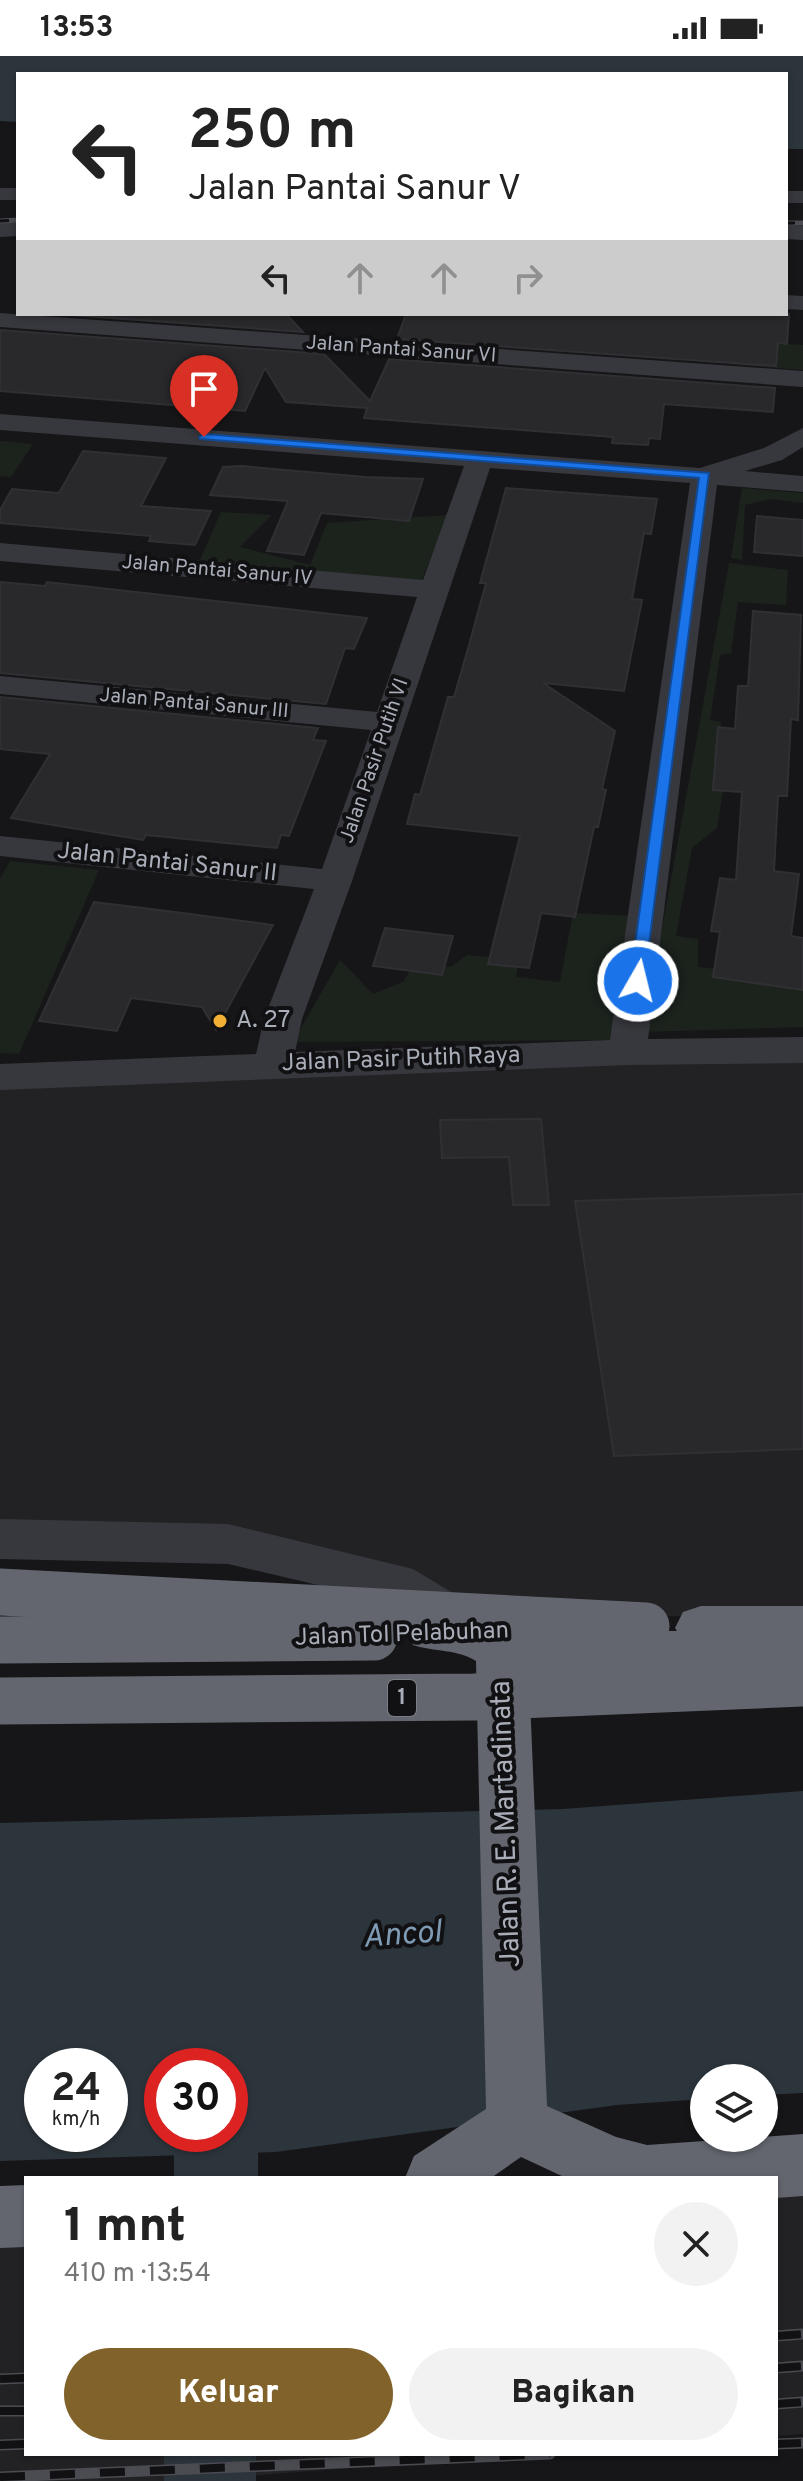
<!DOCTYPE html>
<html lang="id">
<meta charset="utf-8">
<style>
body{margin:0;font-family:Overpass,sans-serif;background:#f2f2f2;color:#222;height:100vh;display:flex;flex-direction:column;font-size:30px;white-space:nowrap}
*{box-sizing:border-box;margin:0}
p{font-size:26px;color:#767676}
.icon{flex:none;width:44px;height:44px;fill:none;stroke:currentColor;stroke-width:2;stroke-linecap:round;stroke-linejoin:round}
.map{position:relative;flex:1;overflow:hidden}
.drawer{position:absolute;left:24px;top:2120px;width:754px;height:280px;display:flex;flex-direction:column;background:#fff;border-radius:0px;box-shadow:0 2px 6px #0004}
.drawer>*{flex:none}
.banner{position:absolute;left:16px;top:16px;width:772px;height:244px;border-radius:0px;box-shadow:0 2px 6px #0004;background:#fff;color:#222;overflow:hidden}
.buttons{position:absolute;left:690px;top:2008px;display:grid;gap:16px}
.buttons a{display:grid;place-items:center;width:88px;height:88px;border-radius:50%;background:#fff;box-shadow:0 2px 6px #0004;font-size:40px}
.speed{position:absolute;left:24px;top:1992px;display:flex;gap:16px;font-size:40px;font-weight:700;text-align:center}
.speed>*{display:grid;place-content:center;width:104px;height:104px;border-radius:50%;background:#fff;box-shadow:0 2px 6px #0004;line-height:1}
.speed small{font-size:20px;font-weight:400}
.speed .limit{border:12px solid #d22;background:#fff;color:#111}
.pin{position:absolute;display:grid;place-items:center;width:68px;height:68px;color:#fff;margin:-82px -34px;border-radius:50% 50% 50% 0;rotate:-45deg;box-shadow:0 0 8px #0007}
.pin .icon{rotate:45deg}
.me{position:absolute;width:88px;margin:-44px;rotate:8deg;stroke-linejoin:round;filter:drop-shadow(0 0 6px #0008)}
.turn{display:flex;align-items:center;gap:28px;height:168px;padding:0 40px;font-size:36px}
.turn .icon{width:104px;height:104px;stroke-width:2.5}
.turn b{display:block;font-size:56px;line-height:68px}
.lanes{display:flex;align-items:center;height:76px;padding:0 40px;background:#0003;justify-content:center;gap:40px;direction:ltr}
.lanes .off{opacity:.35}
.round{display:grid;place-items:center;flex:none;width:84px;height:84px;border-radius:42px;background:#f2f2f2}
.head{display:flex;align-items:center;justify-content:space-between;height:136px;padding:0 40px}
h1{font-size:48px;font-weight:800;line-height:60px}
.primary-button{display:flex;gap:16px;margin-top:auto;padding:16px 40px}
.primary-button a{flex:1;height:92px;border-radius:48px;background:#80622a;color:#fff;font-size:32px;font-weight:800;line-height:92px;text-align:center}
.primary-button a+a{background:#f2f2f2;color:#222}
.status{display:flex;justify-content:space-between;align-items:center;height:56px;padding:0 40px;background:#fff;direction:ltr}
.status svg{height:22px;fill:currentColor}
.map>svg:first-child{display:block}
.built{fill:#222225}
.green{fill:#1c231d}
.water{fill:#2c353c;fill-rule:evenodd}
.lines{fill:none;stroke-linecap:round;stroke-linejoin:round}
.river{fill:#2c353c;fill-rule:evenodd}
.building{fill:#29292c;stroke:#303034;stroke-width:2}
.minor{fill:#37383d;fill-rule:evenodd}
.highway{fill:#63666e;fill-rule:evenodd}
.rail-far1-casing{stroke:#4a4c52;stroke-width:5}
.rail-casing{stroke:#4a4c52;stroke-width:11}
.rail-far1{stroke:#111113;stroke-width:3;stroke-dasharray:9;stroke-linecap:butt}
.rail{stroke:#111113;stroke-width:8;stroke-dasharray:25;stroke-linecap:butt}
.highway-bridge{stroke:#63666e;stroke-width:47}
.route{fill:#1a73e8;stroke:#114b97;stroke-width:2}
.poi-dot{fill:#f2b134;stroke:#111113;stroke-width:3}
.labels{text-anchor:middle;dominant-baseline:central;stroke-width:8;stroke-linejoin:round;paint-order:stroke}
.far-street-label{font-size:20px;fill:#a8adb8;stroke:#111113}
.shield{fill:#111113;stroke:#7b7e86;stroke-width:2}
.shield-label{font-size:22px;font-weight:bold;fill:#a8adb8}
.street-label{font-size:24px;fill:#a8adb8;stroke:#111113}
.poi-label{font-size:24px;fill:#a8adb8;stroke:#111113;text-anchor:start}
.near-street-label{font-size:28px;fill:#a8adb8;stroke:#111113}
.near-water-label{font-size:32px;font-style:italic;fill:#7f9bb3;stroke:#111113}
</style>
<div class="status"><b>13:53</b><svg viewBox="0 0 49 12"><path d="M0 12V9h3v3zM5 12V6h3v6zM10 12V3h3v9zM15 12V0h3v12zM26 1h20v11H26zM47 4h2v5h-2z"/></svg></div>
<div class="map">
<svg width="803" height="2425" viewBox="0 0 803 2425">
<rect width="100%" height="100%" fill="#161618"/>
<g class="built">
<path d="M803,994V1555L552,1565L228,1488L0,1483V1021Z"/>
<path d="M803,2112V2378L776,2380V2122H650Z"/>
<path d="M26,2160V2398H532L181,2425H0V2161Z"/>
</g>
<g class="green">
<path d="M786,288L803,289V314L739,309V301L768,290Z"/>
<path d="M0,385L33,388L11,421L0,420Z"/>
<path d="M742,432L803,437V447L771,443L745,449L742,504L731,502Z"/>
<path d="M221,456L272,459L240,491L310,509L327,467L448,459L421,526L199,506Z"/>
<path d="M729,507L788,514L786,549L738,546L731,597L720,599L710,664L721,666L717,722L723,734L717,772L692,792L676,880L698,883V911L803,923V971L643,976Z"/>
<path d="M10,805L99,814L19,998L0,997V823Z"/>
<path d="M573,857L636,860L618,984L293,986L340,904L373,938L403,926L414,908L451,911L467,899L519,904L516,921L560,926Z"/>
</g>
<g class="water">
<path d="M0,0H803V93H786V18H18V66L0,65Z"/>
<path d="M803,1735V2037L764,2039V2022H704V2043L617,2049L276,2096L0,2105V1767L563,1753ZM42,2010H110V2078H42ZM162,2010H230V2078H162Z"/>
</g>
<g class="lines">
<g class="river">
<path d="M230,2042L246,2048L258,2078V2122H174V2078H230Z"/>
<rect x="164" y="2398" width="92" height="27"/>
</g>
</g>
<g class="building">
<path d="M55,258H286L303,276Z"/>
<path d="M406,258H789L787,288L778,287L776,310L397,283Z"/>
<path d="M0,274L324,298L370,345L389,303L775,332L773,356L664,348L660,383L649,382L648,389L612,387L613,381L364,362L367,352L286,346L265,312L245,355L0,335Z"/>
<path d="M83,395L166,402L141,450L211,455L195,489L149,485L151,480L0,467V454L12,433L59,437Z"/>
<path d="M241,410L365,421L423,423L409,465L321,457L304,499L267,495L288,445L210,439L223,411Z"/>
<path d="M506,432L657,443L651,478L644,477L632,543L642,544L624,635L543,627L615,675L602,733L606,734L598,771H594L575,861L541,857L529,912L488,908L520,780L407,768L415,738L420,739L448,641H454L469,589L486,527H480Z"/>
<path d="M757,460L803,464V500L754,496Z"/>
<path d="M0,526L45,530L47,526L367,562L354,593L345,592L326,648L0,617Z"/>
<path d="M753,555L801,559L798,664L791,663L787,740H778L774,815L799,818L791,880L803,882V934L713,921L720,876L711,875L720,822L736,824L742,736L713,734L718,671L735,673L738,630H748Z"/>
<path d="M0,641L318,672L313,684L326,685L289,780L281,779L277,792L146,779L143,784L11,762L50,698L0,693Z"/>
<path d="M94,846L167,855L273,869L216,974L202,951L131,942L117,975L39,965Z"/>
<path d="M385,872L453,880L442,919L373,910Z"/>
<path d="M541,1063L549,1149H513L509,1101L442,1102L440,1064Z"/>
<path d="M803,1138V1393L614,1400L575,1145Z"/>
</g>
<g class="lines">
<g class="minor">
<rect x="0" y="132" width="18" height="12"/>
<rect x="786" y="135" width="17" height="12"/>
<path d="M18,166V180L0,181V167Z"/>
<path d="M786,169L803,170V184L786,183Z"/>
<path d="M786,239L803,240V254L786,253Z"/>
<path d="M0,257L803,315V331L0,271Z"/>
<path d="M0,358L700,412L764,392L803,372V391L782,404L745,415L803,420V436L717,429L648,983L803,981V1007L627,1009L0,1034V1008L256,998L264,963L314,833L0,800V780L322,813L371,674L0,638V620L377,656L417,541L0,505V487L423,524L464,410L0,374ZM490,412L690,427L610,984L295,996L302,963L352,825Z"/>
<path d="M0,1463L228,1468L413,1513L476,1551L483,1566L476,1581L459,1587L442,1581L386,1545L228,1508L0,1503Z"/>
</g>
<g class="highway">
<path d="M701,1550H803V1627L637,1619L586,1622L529,1619L547,2050L616,2081L647,2089L803,2078V2140L776,2142V2122H566L521,2101L491,2122H405L414,2100L486,2053L476,1605C458,1593 434,1596 413,1589L405,1573L413,1557L431,1551L475,1555L513,1574L677,1575L675,1572L683,1556Z"/>
<path d="M26,2129V2191L0,2192V2130Z"/>
</g>
<defs>
<g id="rail-far1">
<path d="M0,165L18,164"/>
<path d="M786,167H803"/>
</g>
<g id="rail">
<path d="M776,2280L803,2278"/>
<path d="M776,2312L803,2310"/>
<path d="M0,2323L26,2322"/>
<path d="M776,2348L803,2346"/>
<path d="M0,2355H26"/>
<path d="M776,2388L803,2387"/>
<path d="M0,2389L26,2388"/>
<path d="M0,2421L550,2398"/>
</g>
</defs>
<use href="#rail-far1" class="rail-far1-casing"/>
<use href="#rail" class="rail-casing"/>
<use href="#rail-far1" class="rail-far1"/>
<use href="#rail" class="rail"/>
<g class="highway-bridge">
<path d="M0,1536L646,1570"/>
<path d="M0,1584L374,1581"/>
<path d="M0,1645L474,1641L803,1627"/>
</g>
</g>
<path class="route" d="M204,378L709,417L644,928H633L630,925L699,422L200,383L199,381Z"/>
<circle class="poi-dot" cx="220" cy="965" r="8"/>
<g class="labels">
<g class="far-street-label">
<text transform="translate(401 294) rotate(4)">Jalan Pantai Sanur VI</text>
<text transform="translate(217 515) rotate(5)">Jalan Pantai Sanur IV</text>
<text transform="translate(194 648) rotate(5)">Jalan Pantai Sanur III</text>
<text transform="translate(375 705) rotate(-71)">Jalan Pasir Putih VI</text>
</g>
<rect class="shield" x="388" y="1624" width="28" height="36" rx="6"/>
<g class="shield-label">
<text x="402" y="1642">1</text>
</g>
<g class="street-label">
<text transform="translate(167 807) rotate(6)">Jalan Pantai Sanur II</text>
<text transform="translate(401 1004) rotate(-2)">Jalan Pasir Putih Raya</text>
<text transform="translate(402 1579) rotate(-2)">Jalan Tol Pelabuhan</text>
</g>
<g class="poi-label">
<text x="236" y="965">A. 27</text>
</g>
<g class="near-street-label">
<text transform="translate(507 1768) rotate(-92)">Jalan R. E. Martadinata</text>
</g>
<g class="near-water-label">
<text transform="translate(402 1880) rotate(-4)">Ancol</text>
</g>
</g>
</svg>
<div class="buttons">
<a><svg class="icon" aria-label="layers" viewBox="0 0 24 24"><path d="M12 4l9 5-9 5-9-5zM3 14l9 5 9-5"/></svg></a>
</div>
<div class="speed"><div>24<small>km/h</small></div><div class="limit">30</div></div>
<div class="pin" style="left:204px;top:381px;background:#d93025"><svg class="icon" aria-label="arrive" viewBox="0 0 24 24"><path d="M6 21V4h12l-3 4 3 4H6"/></svg></div>
<svg class="me" style="left:638px;top:925px" viewBox="-20 -20 40 40"><circle r="17" fill="#1a73e8" stroke="#fff" stroke-width="3"/><path d="M0-11L8 9 0 5-8 9z" fill="#fff"/></svg>
<div class="banner">
<div class="turn"><svg class="icon" aria-label="left" viewBox="0 0 24 24"><path d="M17 20v-9H6M10 6l-5 5 5 5"/></svg><div><b>250 m</b>Jalan Pantai Sanur V</div></div>
<div class="lanes"><svg class="icon" aria-label="left" viewBox="0 0 24 24"><path d="M17 20v-9H6M10 6l-5 5 5 5"/></svg><svg class="icon off" aria-label="ahead" viewBox="0 0 24 24"><path d="M12 20V5M6 11l6-6 6 6"/></svg><svg class="icon off" aria-label="ahead" viewBox="0 0 24 24"><path d="M12 20V5M6 11l6-6 6 6"/></svg><svg class="icon off" aria-label="right" viewBox="0 0 24 24"><path d="M7 20v-9h11M14 6l5 5-5 5"/></svg></div>
</div>
<section class="drawer">
<div class="head"><div><h1>1 mnt</h1><p>410 m · 13:54</p></div><a class="round"><svg class="icon" aria-label="close" viewBox="0 0 24 24"><path d="M6 6l12 12M18 6L6 18"/></svg></a></div>
<div class="primary-button"><a>Keluar</a><a>Bagikan</a></div>
</section>
</div>
